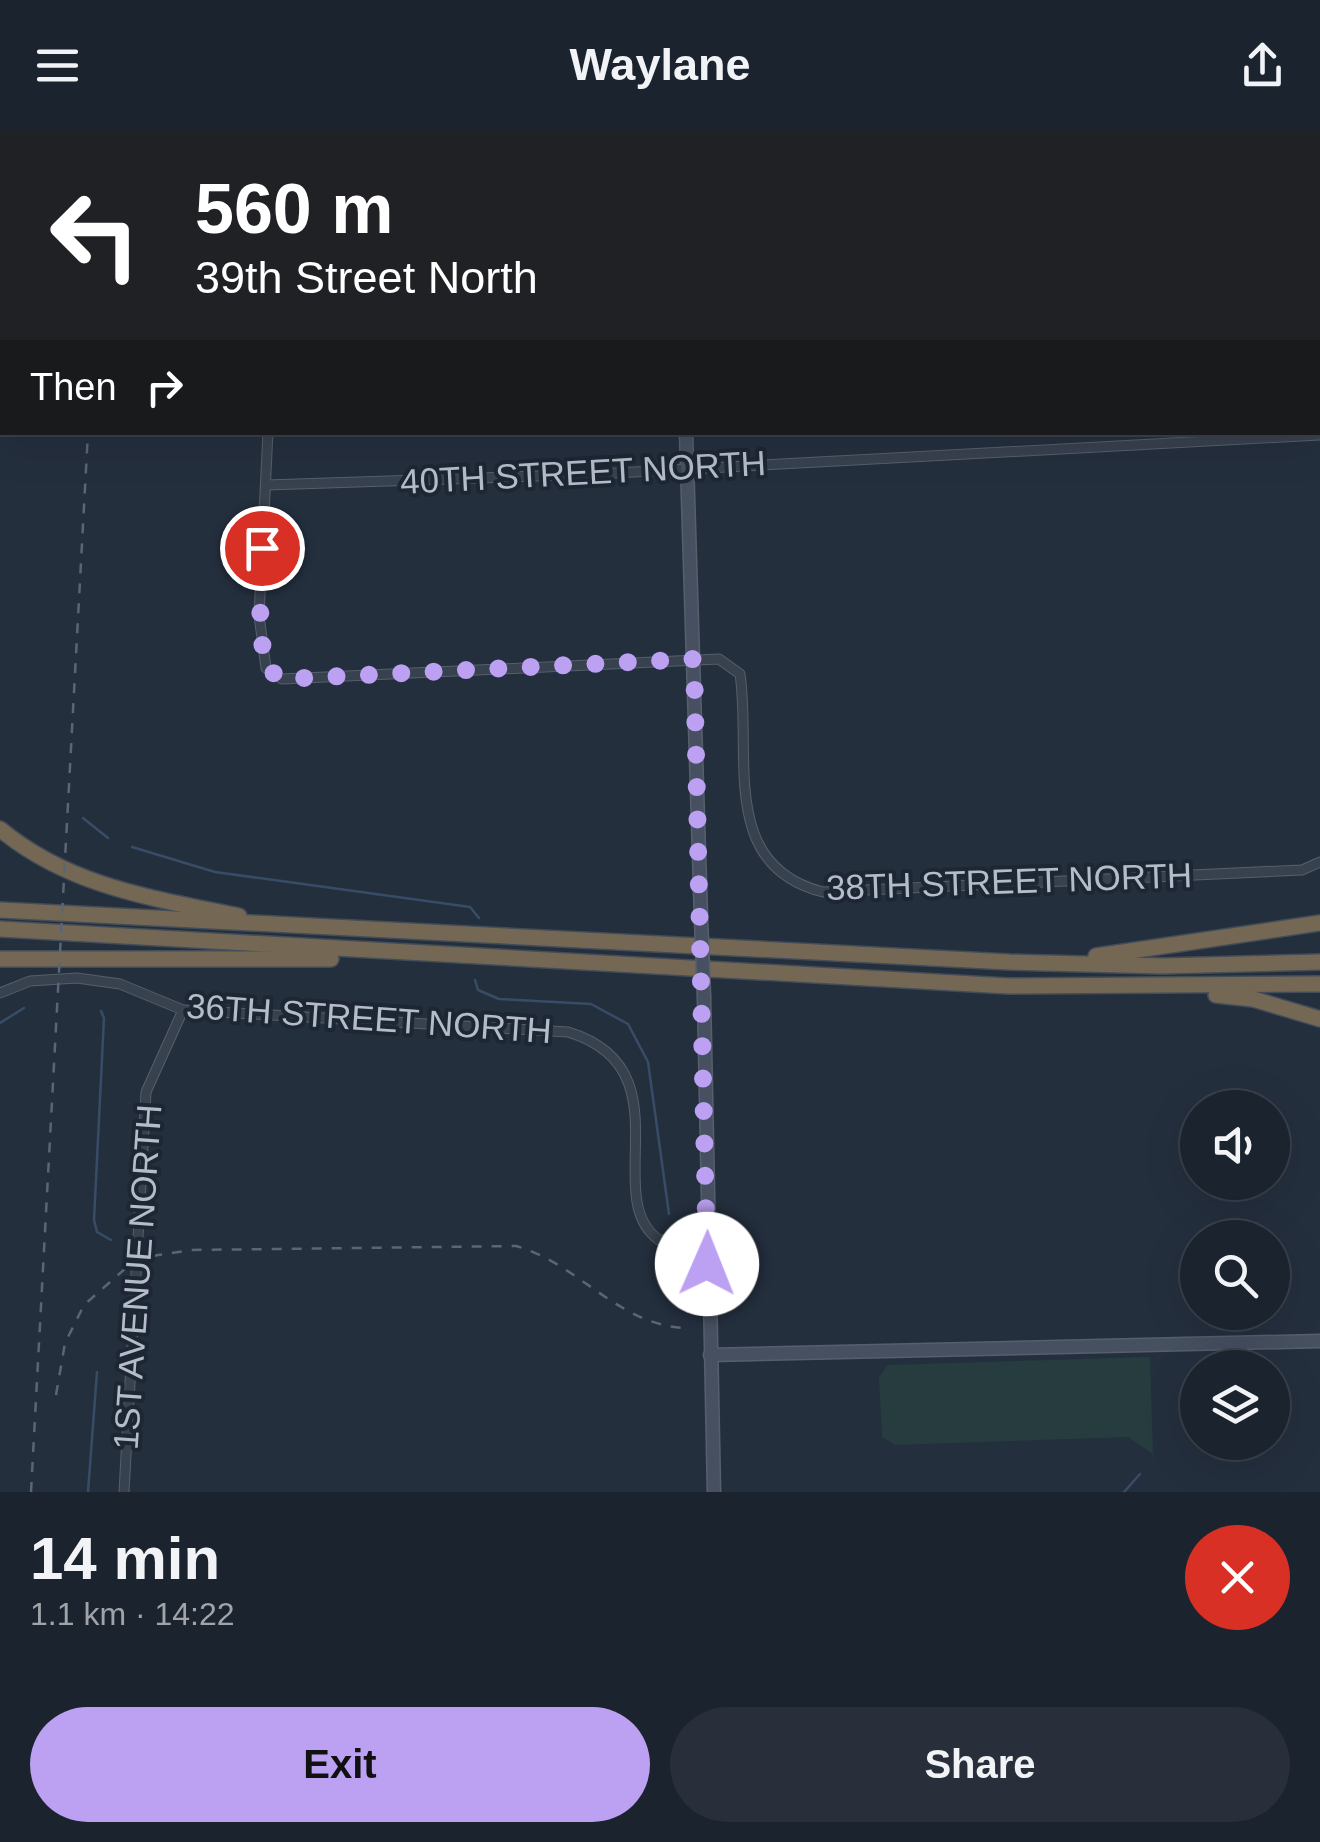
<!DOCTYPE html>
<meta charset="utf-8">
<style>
body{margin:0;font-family:Arial,sans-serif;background:#282f3a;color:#f1f3f6;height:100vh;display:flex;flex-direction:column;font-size:38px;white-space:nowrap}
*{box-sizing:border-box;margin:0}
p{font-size:32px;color:#a0a4aa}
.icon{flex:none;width:55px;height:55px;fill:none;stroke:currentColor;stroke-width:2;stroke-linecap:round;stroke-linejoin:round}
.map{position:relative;height:1362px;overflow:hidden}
.details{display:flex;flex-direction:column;background:#1b232e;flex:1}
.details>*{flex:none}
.top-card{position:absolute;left:0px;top:0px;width:1320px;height:305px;box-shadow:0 10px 40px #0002,0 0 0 2px #39404a;background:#202124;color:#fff;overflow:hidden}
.fabs{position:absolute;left:1180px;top:960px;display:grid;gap:20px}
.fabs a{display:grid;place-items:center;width:110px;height:110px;border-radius:50%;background:#1b232e;box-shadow:0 10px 40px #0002,0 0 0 2px #39404a;font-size:50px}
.pin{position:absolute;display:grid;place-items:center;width:85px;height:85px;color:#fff;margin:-42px;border:5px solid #fff;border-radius:50%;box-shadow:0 2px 10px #0007}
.me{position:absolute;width:110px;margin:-55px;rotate:1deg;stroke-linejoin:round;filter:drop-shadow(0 0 8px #0008)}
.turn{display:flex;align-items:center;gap:35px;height:210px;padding:0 30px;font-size:45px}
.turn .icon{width:130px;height:130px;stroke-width:2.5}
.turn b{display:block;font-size:70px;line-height:85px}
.then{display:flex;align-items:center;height:95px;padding:0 30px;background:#0003;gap:20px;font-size:38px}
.round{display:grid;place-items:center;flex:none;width:105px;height:105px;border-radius:52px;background:#282f3a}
.headline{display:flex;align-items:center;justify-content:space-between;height:170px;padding:0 30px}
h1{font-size:60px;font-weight:700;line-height:75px}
.button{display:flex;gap:20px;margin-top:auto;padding:20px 30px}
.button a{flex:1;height:115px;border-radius:60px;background:#bca0f2;color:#111;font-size:40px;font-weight:700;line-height:115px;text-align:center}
.button a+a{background:#282f3a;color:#f1f3f6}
header{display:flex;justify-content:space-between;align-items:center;height:130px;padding:0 30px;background:#1b232e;font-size:45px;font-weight:700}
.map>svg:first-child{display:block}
.green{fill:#263c3f}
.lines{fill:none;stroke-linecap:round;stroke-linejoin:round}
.stream{stroke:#394c67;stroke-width:2.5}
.street-casing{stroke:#565f6c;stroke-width:11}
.secondary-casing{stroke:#565f6c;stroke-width:15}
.highway-casing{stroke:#434c59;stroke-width:18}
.street{stroke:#38414e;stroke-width:9}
.secondary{stroke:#465061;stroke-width:12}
.highway{stroke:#746855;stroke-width:15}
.rail{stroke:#5a6575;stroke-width:2.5;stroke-dasharray:10 10;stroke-linecap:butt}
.secondary-bridge-casing{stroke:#565f6c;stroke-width:15;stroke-linecap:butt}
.secondary-bridge{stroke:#465061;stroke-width:12}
.route{stroke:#bca0f2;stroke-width:18;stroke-dasharray:0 32.4}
.labels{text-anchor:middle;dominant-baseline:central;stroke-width:8;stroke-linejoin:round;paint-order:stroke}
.street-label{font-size:35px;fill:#b4bcc9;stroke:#1d2633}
</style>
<header><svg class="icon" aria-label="menu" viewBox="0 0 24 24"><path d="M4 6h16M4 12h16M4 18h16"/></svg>Waylane<svg class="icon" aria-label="share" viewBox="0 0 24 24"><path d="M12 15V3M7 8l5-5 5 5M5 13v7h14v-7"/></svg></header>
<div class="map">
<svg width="1320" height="1362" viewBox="0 0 1320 1362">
<rect width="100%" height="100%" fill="#242f3e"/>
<path class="green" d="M1150,1227L1153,1324L1128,1307L895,1315L882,1307L879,1247L888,1235Z"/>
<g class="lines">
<g class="stream">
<path d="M83,688L108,708"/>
<path d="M132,717L215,742L470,777L479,788"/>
<path d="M475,850L478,860L499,869L591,874L628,894L648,932L669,1084"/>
<path d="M101,881L104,888L94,1090L97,1102L111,1110"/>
<path d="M0,893L24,878"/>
<path d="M88,1362L97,1242"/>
<path d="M1124,1362L1140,1344"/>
</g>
<defs>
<g id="street">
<path d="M282,2L283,0"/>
<path d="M268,302L259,486L266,538L282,549L719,529L740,544C752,624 718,736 823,762L1302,740L1320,732"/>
<path d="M266,355L597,344L1320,305"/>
<path d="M0,863L30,851L77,848L120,854L183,880L568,902C688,938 598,1067 659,1110H708"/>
<path d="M124,1362L146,962L183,880"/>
</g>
<g id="secondary">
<path d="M679,0V2"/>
<path d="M686,302L701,788"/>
<path d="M704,867L714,1362"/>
<path d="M710,1225L1320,1211"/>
</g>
<g id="highway">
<path d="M0,699C70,757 153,768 239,786"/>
<path d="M0,780L1009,832L1162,836L1320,832"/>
<path d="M0,799L1008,856L1320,854"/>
<path d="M1096,826L1320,793"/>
<path d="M0,829H331"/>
<path d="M1216,865L1253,869L1320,889"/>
</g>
</defs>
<use href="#street" class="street-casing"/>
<use href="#secondary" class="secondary-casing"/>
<use href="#highway" class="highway-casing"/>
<use href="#street" class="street"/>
<use href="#secondary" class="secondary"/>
<use href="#highway" class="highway"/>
<g class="rail">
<path d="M104,2L105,0"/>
<path d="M56,1265L65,1213L84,1175L126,1138L152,1126L191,1120L516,1116C580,1134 619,1197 688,1198"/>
<path d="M31,1362L88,302"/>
</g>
<defs>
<path id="secondary-bridge" d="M701,788L704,867"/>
</defs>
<use href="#secondary-bridge" class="secondary-bridge-casing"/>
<use href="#secondary-bridge" class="secondary-bridge"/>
</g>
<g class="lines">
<path class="route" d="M262,418C260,459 258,498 266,538L282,549L694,529L707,1134"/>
</g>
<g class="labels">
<g class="street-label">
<text transform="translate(583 342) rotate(-3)">40TH STREET NORTH</text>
<text transform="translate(1009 751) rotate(-2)">38TH STREET NORTH</text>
<text transform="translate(369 888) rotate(4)">36TH STREET NORTH</text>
<text transform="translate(137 1147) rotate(-86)">1ST AVENUE NORTH</text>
</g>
</g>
</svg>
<div class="fabs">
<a><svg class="icon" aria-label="sound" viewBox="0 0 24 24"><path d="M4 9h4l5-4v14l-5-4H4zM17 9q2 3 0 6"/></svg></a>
<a><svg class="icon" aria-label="search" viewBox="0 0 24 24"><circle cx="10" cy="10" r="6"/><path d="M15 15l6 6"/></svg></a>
<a><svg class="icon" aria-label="layers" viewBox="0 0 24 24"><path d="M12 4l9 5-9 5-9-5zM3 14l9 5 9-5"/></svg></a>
</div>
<div class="pin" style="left:262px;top:418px;background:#d93025"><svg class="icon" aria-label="arrive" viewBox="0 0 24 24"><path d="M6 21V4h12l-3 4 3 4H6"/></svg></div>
<svg class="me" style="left:707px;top:1134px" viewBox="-20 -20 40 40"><circle r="19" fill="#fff"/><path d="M0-13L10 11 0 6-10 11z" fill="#bca0f2"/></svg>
<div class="top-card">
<div class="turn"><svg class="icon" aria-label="left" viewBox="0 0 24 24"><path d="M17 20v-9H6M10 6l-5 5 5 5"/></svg><div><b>560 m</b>39th Street North</div></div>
<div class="then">Then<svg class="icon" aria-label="right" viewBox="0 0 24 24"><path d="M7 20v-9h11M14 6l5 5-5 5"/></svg></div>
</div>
</div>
<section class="details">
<div class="headline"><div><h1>14 min</h1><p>1.1 km · 14:22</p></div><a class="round" style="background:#d93025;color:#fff"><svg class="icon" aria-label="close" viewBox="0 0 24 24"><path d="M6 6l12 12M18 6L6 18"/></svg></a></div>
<div class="button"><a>Exit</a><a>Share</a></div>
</section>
